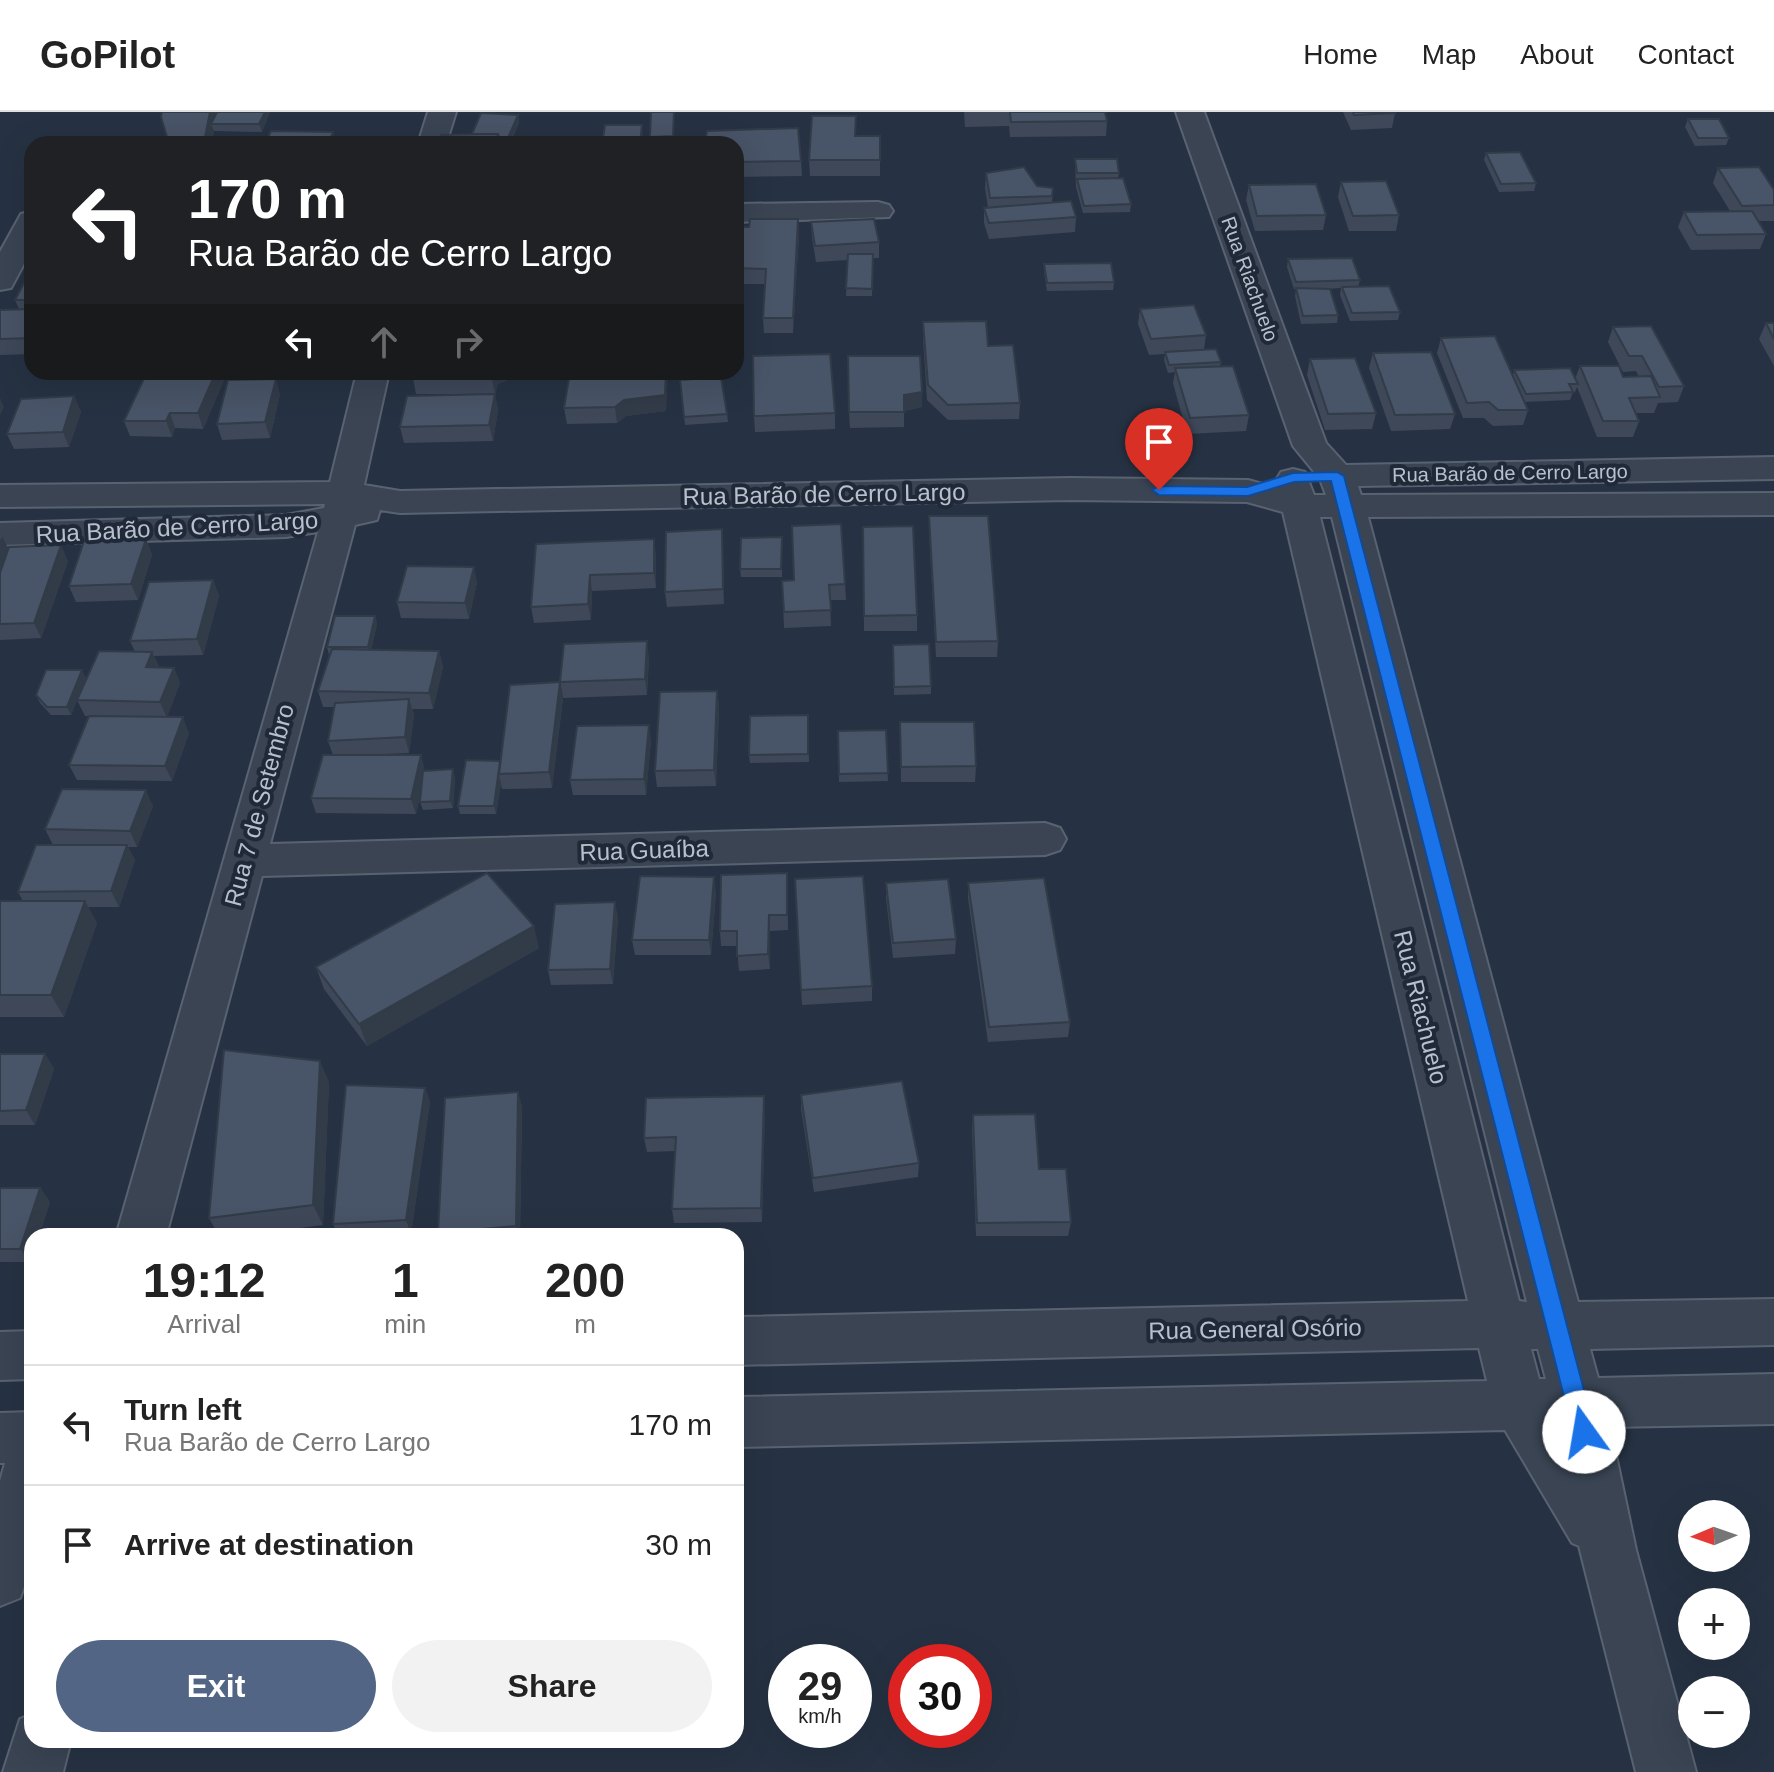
<!DOCTYPE html>
<meta charset="utf-8">
<style>
body{margin:0;font-family:Helvetica,sans-serif;background:#f2f2f2;color:#222;height:100vh;display:flex;flex-direction:column;font-size:30px;white-space:nowrap}
*{box-sizing:border-box;margin:0}
p{font-size:26px;color:#767676}
.icon{flex:none;width:44px;height:44px;fill:none;stroke:currentColor;stroke-width:2;stroke-linecap:round;stroke-linejoin:round}
.map{position:relative;flex:1;overflow:hidden}
.side{position:absolute;left:24px;top:1116px;width:720px;height:520px;display:flex;flex-direction:column;background:#fff;border-radius:24px;box-shadow:0 8px 32px #0002}
.side>*{flex:none}
.guide{position:absolute;left:24px;top:24px;width:720px;height:244px;border-radius:24px;box-shadow:0 8px 32px #0002;background:#202124;color:#fff;overflow:hidden}
.needle{width:52px;rotate:268deg}
.tools{position:absolute;left:1678px;top:1388px;display:grid;gap:16px}
.tools a{display:grid;place-items:center;width:72px;height:72px;border-radius:50%;background:#fff;box-shadow:0 8px 32px #0002;font-size:40px}
.speed{position:absolute;left:768px;top:1532px;display:flex;gap:16px;font-size:40px;font-weight:700;text-align:center}
.speed>*{display:grid;place-content:center;width:104px;height:104px;border-radius:50%;background:#fff;box-shadow:0 8px 32px #0002;line-height:1}
.speed small{font-size:20px;font-weight:400}
.speed .limit{border:12px solid #d22;background:#fff;color:#111}
.pin{position:absolute;display:grid;place-items:center;width:68px;height:68px;color:#fff;margin:-82px -34px;border-radius:50% 50% 50% 0;rotate:-45deg;box-shadow:0 0 8px #0007}
.pin .icon{rotate:45deg}
.me{position:absolute;width:88px;margin:-44px;rotate:347deg;stroke-linejoin:round;filter:drop-shadow(0 0 6px #0008)}
.turn{display:flex;align-items:center;gap:28px;height:168px;padding:0 32px;font-size:36px}
.turn .icon{width:104px;height:104px;stroke-width:2.5}
.turn b{display:block;font-size:56px;line-height:68px}
.lanes{display:flex;align-items:center;height:76px;padding:0 32px;background:#0003;justify-content:center;gap:40px;direction:ltr}
.lanes .off{opacity:.35}
.eta{display:flex;justify-content:space-evenly;align-items:center;height:136px;text-align:center}
.eta b{font-size:48px;font-weight:700;line-height:56px}
.primary-button{display:flex;gap:16px;margin-top:auto;padding:16px 32px}
.primary-button a{flex:1;height:92px;border-radius:48px;background:#536584;color:#fff;font-size:32px;font-weight:700;line-height:92px;text-align:center}
.primary-button a+a{background:#f2f2f2;color:#222}
ul{padding:0;list-style:none}
li{display:flex;align-items:center;gap:24px;height:120px;padding:0 32px;border-top:2px solid #e0e0e0}
li div{flex:1}
li b{display:block;font-size:30px}
li em{font-style:normal}
header{display:flex;align-items:center;gap:48px;box-sizing:border-box;height:112px;padding:0 40px;background:#fff;border-bottom:2px solid #e0e0e0}
header strong{font-size:38px}
nav{display:flex;gap:44px;margin-inline-start:auto;font-size:28px}
.map>svg:first-child{display:block}
.lines{fill:none;stroke-linecap:round;stroke-linejoin:round}
.minor-casing{stroke:#596270;stroke-width:4}
.minor{fill:#3a4453;fill-rule:evenodd}
.wall{fill:#3e4859}
.shaded-wall{fill:#323b48}
.building{fill:#485467;stroke:#323b48;stroke-width:2}
.route{fill:#1a73e8;stroke:#114b97;stroke-width:2}
.labels{text-anchor:middle;dominant-baseline:central;stroke-width:8;stroke-linejoin:round;paint-order:stroke}
.far-street-label{font-size:20px;fill:#b8c0cd;stroke:#1f2938}
.street-label{font-size:24px;fill:#b8c0cd;stroke:#1f2938}
</style>
<header>
<strong>GoPilot</strong>
<nav><a>Home</a><a>Map</a><a>About</a><a>Contact</a></nav>
</header>
<div class="map">
<svg width="1774" height="1660" viewBox="0 0 1774 1660">
<rect width="100%" height="100%" fill="#263243"/>
<g class="lines">
<defs>
<g id="minor">
<path d="M428,0H456L446,32H418Z"/>
<path d="M1176,0H1204L1326,331L1346,353L1774,345V367L1358,374L1361,383L1774,381V403L1368,405L1578,1190L1774,1187V1233L1590,1237L1598,1266L1774,1262V1312L1610,1315L1636,1438L1696,1660H1636L1579,1434L1572,1431L1505,1318L736,1335V1285L1487,1269L1479,1236L736,1253V1205L1468,1189L1283,400L1247,390L1070,388L400,401L380,398L377,408L355,413L270,732L1045,711L1060,716L1066,727L1060,738L1045,743L262,764L166,1124H116L318,420L286,425L0,433V411L286,403L324,396L325,392L0,395V373L330,370L357,260H389L364,373L400,379L1070,366L1248,368L1277,376L1276,368L1281,360L1293,357L1305,360L1314,383H1326L1320,367L1293,334ZM1320,405H1332L1527,1190L1519,1189ZM1531,1237H1538L1546,1267H1539Z"/>
<path d="M878,90L889,93L893,99L889,105L736,110V92Z"/>
<path d="M32,99V137L11,176L0,178V140L21,102Z"/>
<path d="M32,1219V1267L0,1268V1220Z"/>
<path d="M32,1300V1452L20,1486L0,1494V1369L5,1351H0V1301Z"/>
<path d="M32,1602V1628H71L63,1660H3L20,1607Z"/>
</g>
</defs>
<use href="#minor" class="minor-casing"/>
<use href="#minor" class="minor"/>
</g>
<g class="wall">
<path d="M162,0H270L262,20L214,19L212,30L219,29L220,32H162L169,31L161,5Z"/>
<path d="M674,0L673,32H650V25Z"/>
<path d="M964,0H1105L1107,9L1106,24L1010,25L1009,14L965,15Z"/>
<path d="M1343,0H1395V1L1392,16L1351,18Z"/>
<path d="M518,3L519,10L510,32H439L472,22Z"/>
<path d="M1688,7L1729,26L1726,33L1695,34L1685,15Z"/>
<path d="M856,24H880V64H810L809,48Z"/>
<path d="M736,32L801,49L802,64L736,65Z"/>
<path d="M1486,41L1536,71L1534,79L1499,80L1484,48Z"/>
<path d="M1075,47L1119,61L1118,66L1131,92L1130,100L1083,101L1076,75Z"/>
<path d="M1718,56L1774,78V109H1759L1766,122L1760,137L1691,138L1678,115L1684,100L1730,99L1713,71Z"/>
<path d="M986,61L1037,74L1053,76L1052,91L1076,105L1075,120L989,127L984,111V96L988,95L985,76Z"/>
<path d="M1341,70L1399,103L1396,119H1349L1338,85Z"/>
<path d="M1249,73L1326,103L1323,118L1255,119L1246,88Z"/>
<path d="M798,107L799,122L793,221H764L763,206L765,172H736V115H749Z"/>
<path d="M811,110L879,130V146H873L872,184H846L848,148L816,150L812,126Z"/>
<path d="M1288,147L1360,168L1358,175L1400,200L1398,208L1350,209L1340,183L1341,176L1326,177L1338,203L1337,211L1301,212L1295,184L1296,177H1294L1287,155Z"/>
<path d="M1044,152L1114,170L1113,178L1047,179L1044,160Z"/>
<path d="M32,156V242L0,243V198L19,197L15,188Z"/>
<path d="M1140,197L1206,223L1204,237L1221,250L1220,254L1249,303L1246,319L1187,322L1173,271L1175,260L1168,261L1164,248L1165,242L1149,243L1138,212Z"/>
<path d="M923,210L988,234L1020,291L1019,307L948,308L927,288L923,226Z"/>
<path d="M1766,211H1774V254L1759,227Z"/>
<path d="M1613,215L1684,274L1678,290L1658,291L1654,301H1635L1639,309L1633,325H1597L1577,275L1575,280H1573L1570,288L1524,290L1528,298L1523,313L1493,314L1484,306H1463L1437,241L1441,226L1513,264L1514,258L1575,267L1580,254L1623,265H1639L1636,259L1623,260L1608,230Z"/>
<path d="M1373,241L1455,302L1450,317L1391,319L1369,256Z"/>
<path d="M1310,247L1376,301L1372,317L1325,318L1307,263Z"/>
<path d="M147,260H221L224,268L203,317L175,316L172,325L130,324L124,309Z"/>
<path d="M414,260H512L510,267L498,272L495,282L498,298L493,329L404,331L400,315L472,282H416L413,266Z"/>
<path d="M570,260H667L666,299L626,304L617,311L567,312L564,296Z"/>
<path d="M680,268L727,302L728,310L685,313Z"/>
<path d="M280,282L270,326L222,328L217,312Z"/>
<path d="M74,284L81,300L69,335L14,337L7,322Z"/>
<path d="M922,295L904,299V315L850,316L849,300Z"/>
<path d="M835,301V317L755,320L754,304Z"/>
<path d="M929,404L998,529L997,545H936L929,420Z"/>
<path d="M863,415L917,503V519H864Z"/>
<path d="M0,424H2L9,438L68,449L41,526L0,528V461L3,452L0,458Z"/>
<path d="M146,427L152,443L138,488L76,490L69,474Z"/>
<path d="M536,432L656,443V476L592,479L591,508L534,511L531,495Z"/>
<path d="M723,433L724,492L667,495L665,480Z"/>
<path d="M782,433V465H741L740,457Z"/>
<path d="M213,468L219,484L203,543L154,544L159,555L174,556L180,571L167,605L189,621L172,669L77,668L69,653L106,604H85L77,588L135,540L130,529Z"/>
<path d="M794,468L845,472L846,488H830L831,514L784,516L782,469Z"/>
<path d="M477,470L469,507L401,506L397,490Z"/>
<path d="M375,504L377,512L371,538L439,539L443,555L433,597H412L414,603L409,641L360,643L455,665L453,696L423,698L420,690L422,674L416,702L316,701L311,686L333,643L328,629L335,595H323L318,579L329,543L327,535Z"/>
<path d="M893,533L931,574V582L894,583Z"/>
<path d="M649,545L647,583L563,586L560,570Z"/>
<path d="M86,566L71,603H51L40,591L36,583Z"/>
<path d="M717,579L719,595L716,674L657,675L655,659Z"/>
<path d="M563,586L552,676L502,677L501,671L496,702H460L458,694L500,649Z"/>
<path d="M808,603L809,650L750,651L749,643Z"/>
<path d="M900,610L976,654L975,670H901Z"/>
<path d="M886,618L888,669L839,670L838,619Z"/>
<path d="M651,628L646,683H573L570,668Z"/>
<path d="M153,694L137,735H128L135,748L119,795H88L97,811L64,905H0V789H23L18,780L53,733L45,717Z"/>
<path d="M787,761L788,818L770,819V857L739,859L737,834H721L720,819Z"/>
<path d="M795,767L872,874V889L802,893Z"/>
<path d="M886,771L956,827L955,842L893,846L886,786Z"/>
<path d="M968,771L1070,910L1068,925L988,930L968,786Z"/>
<path d="M716,780L711,843H635L632,828Z"/>
<path d="M618,805L613,872L551,873L548,858Z"/>
<path d="M539,836L367,934L324,877L316,855Z"/>
<path d="M0,942H45L54,957L35,1013H0Z"/>
<path d="M329,970L323,1113L237,1124H219L209,1106Z"/>
<path d="M425,976L430,990L411,1122L376,1124H339L333,1112Z"/>
<path d="M801,983L919,1051L918,1065L814,1080L801,997Z"/>
<path d="M522,994L520,1124H439L438,1121Z"/>
<path d="M765,998L762,1110L674,1111L672,1097L675,1039L647,1040L644,1026Z"/>
<path d="M973,1003L1039,1057L1071,1110L1068,1124H976L972,1017Z"/>
<path d="M0,1076H40L50,1090L39,1124H32V1143L30,1150H0Z"/>
</g>
<g class="shaded-wall">
<path d="M210,0H218L211,12L214,19L211,32H207L205,25Z"/>
<path d="M265,0H270L262,20L259,12Z"/>
<path d="M518,3L519,10L509,32L508,26Z"/>
<path d="M642,13L643,32H640Z"/>
<path d="M333,20L336,32H328Z"/>
<path d="M798,107L799,122L793,221V206Z"/>
<path d="M216,260H221L224,268L203,317L198,301Z"/>
<path d="M494,260H512L510,267L498,272L495,282L492,267Z"/>
<path d="M666,260H667L668,263L666,299L626,304L617,311L615,295Z"/>
<path d="M276,267L280,282L270,326L265,310Z"/>
<path d="M922,280V295L903,299L904,283Z"/>
<path d="M495,282L498,298L493,329L489,313Z"/>
<path d="M74,284L81,300L69,335L63,320Z"/>
<path d="M0,286L4,295L0,303Z"/>
<path d="M170,301L175,316L172,325L166,309Z"/>
<path d="M722,417L723,433L724,492L723,477Z"/>
<path d="M2,424L10,440L0,458V428Z"/>
<path d="M146,427L152,443L138,488L131,472Z"/>
<path d="M654,427L656,443V476L654,461Z"/>
<path d="M61,433L68,449L41,526L34,511Z"/>
<path d="M474,455L477,470L469,507L465,491Z"/>
<path d="M590,463L592,479L591,508L588,492Z"/>
<path d="M213,468L219,484L203,543L197,527Z"/>
<path d="M375,504L377,512L370,543L368,535Z"/>
<path d="M647,529L649,545L647,583L645,567Z"/>
<path d="M439,539L443,555L433,597L429,581Z"/>
<path d="M152,540L159,556L146,555Z"/>
<path d="M174,556L180,571L167,606L160,590Z"/>
<path d="M82,558L86,566L71,603L67,595Z"/>
<path d="M560,570L563,586L552,676L549,660Z"/>
<path d="M717,579L719,595L716,674L714,658Z"/>
<path d="M409,587L414,603L409,641L405,625Z"/>
<path d="M183,605L189,621L172,669L165,654Z"/>
<path d="M649,613L651,628L646,683L644,667Z"/>
<path d="M421,643L425,659L416,702L411,687Z"/>
<path d="M453,657L455,665L453,696L450,689Z"/>
<path d="M499,664L501,671L496,702L494,694Z"/>
<path d="M146,678L153,694L137,735L130,719Z"/>
<path d="M127,733L135,748L119,795L111,779Z"/>
<path d="M714,765L716,780L711,843L709,828Z"/>
<path d="M85,789L97,811L64,905L51,883Z"/>
<path d="M615,790L618,805L613,872L610,857Z"/>
<path d="M769,803L770,819V857L768,842Z"/>
<path d="M534,814L539,836L367,934L359,912Z"/>
<path d="M45,942L54,957L35,1013L26,998Z"/>
<path d="M320,949L329,970L323,1113L313,1093Z"/>
<path d="M425,976L430,990L411,1122L406,1108Z"/>
<path d="M518,980L522,994L520,1124L516,1114Z"/>
<path d="M764,984L765,998L762,1110L761,1096Z"/>
<path d="M40,1076L50,1090L39,1124H32V1143L30,1150L20,1137Z"/>
</g>
<g class="building">
<path d="M162,0H210L205,25L168,28L161,5Z"/>
<path d="M217,0H265L259,12H211Z"/>
<path d="M651,0H674L673,24L650,25Z"/>
<path d="M1010,0H1105L1107,9L1011,10Z"/>
<path d="M1353,0H1395V1L1354,3Z"/>
<path d="M481,1L518,3L508,26L499,25L498,22H472Z"/>
<path d="M812,4H856L855,24H880V48H809Z"/>
<path d="M1688,7H1719L1729,26H1698Z"/>
<path d="M605,13H642L640,32H602Z"/>
<path d="M798,16L801,49L736,50V32H705L707,19Z"/>
<path d="M271,19L333,20L328,32H265Z"/>
<path d="M498,22L496,32H439L441,23Z"/>
<path d="M219,29L218,32H162V31Z"/>
<path d="M1520,40L1536,71L1501,72L1486,41Z"/>
<path d="M1075,47H1117L1119,61H1077Z"/>
<path d="M1024,55L1037,74L1053,76L1052,84L990,86L986,61Z"/>
<path d="M1759,55L1774,78V93L1742,94L1718,56Z"/>
<path d="M1123,66L1131,92L1084,94L1077,67Z"/>
<path d="M1386,69L1399,103L1353,104L1341,70Z"/>
<path d="M1316,72L1326,103L1257,104L1249,73Z"/>
<path d="M1071,89L1076,105L989,111L984,96Z"/>
<path d="M1752,99L1766,122L1697,123L1684,100Z"/>
<path d="M750,107H798L793,206H763L766,157L736,156V115H749Z"/>
<path d="M874,107L879,130L815,134L811,110Z"/>
<path d="M848,142H873L872,177L846,176Z"/>
<path d="M1352,146L1360,168L1296,170L1288,147Z"/>
<path d="M1111,151L1114,170L1047,171L1044,152Z"/>
<path d="M32,156V188H15Z"/>
<path d="M1389,174L1400,200L1352,201L1342,175Z"/>
<path d="M1296,176L1330,177L1338,203L1303,204Z"/>
<path d="M1194,193L1206,223L1151,227L1140,197Z"/>
<path d="M32,197V226L0,227V198Z"/>
<path d="M986,209L988,234L1013,233L1020,291L948,293L928,273L923,210Z"/>
<path d="M1766,211H1774V227Z"/>
<path d="M1651,214L1684,274L1659,275L1642,244H1629L1613,215Z"/>
<path d="M1495,224L1528,298H1498L1489,290L1467,291L1441,226Z"/>
<path d="M1216,237L1221,250L1169,253L1165,240Z"/>
<path d="M1431,240L1455,302L1395,303L1373,241Z"/>
<path d="M830,242L835,301L754,304L753,244Z"/>
<path d="M848,244H920L922,280L904,283V300H849Z"/>
<path d="M1355,246L1376,301L1328,302L1310,247Z"/>
<path d="M1233,254L1249,303L1190,306L1175,256Z"/>
<path d="M1580,254H1619L1623,265L1651,264L1660,285L1629,286L1639,309H1603Z"/>
<path d="M1570,256L1578,272H1569L1573,280L1526,282L1514,258Z"/>
<path d="M147,260H216L198,301H170L166,309H124Z"/>
<path d="M414,260H494L492,267L413,266Z"/>
<path d="M570,260H666L665,283L624,288L615,295L564,296Z"/>
<path d="M721,265L727,302L684,305L680,268Z"/>
<path d="M276,267L265,310L217,312L228,268Z"/>
<path d="M495,282L489,313L400,315L407,284Z"/>
<path d="M74,284L63,320L7,322L21,287Z"/>
<path d="M929,404H988L998,529L936,530Z"/>
<path d="M841,412L845,472L829,473L831,498L784,500L782,469L794,468L792,414Z"/>
<path d="M913,414L917,503L864,504L863,415Z"/>
<path d="M722,417L723,477L665,480L666,420Z"/>
<path d="M782,425L781,457H740L741,426Z"/>
<path d="M146,427L131,472L69,474L84,429Z"/>
<path d="M654,427V461L590,463L588,492L531,495L536,432Z"/>
<path d="M61,433L34,511L0,512V461L9,435Z"/>
<path d="M407,454L474,455L465,491L397,490Z"/>
<path d="M213,468L197,527L130,529L149,470Z"/>
<path d="M335,504H375L368,535H327Z"/>
<path d="M647,529L645,567L560,570L564,532Z"/>
<path d="M929,532L931,574L894,575L893,533Z"/>
<path d="M332,537L439,539L429,581L318,579Z"/>
<path d="M99,539L152,540L146,555L174,556L160,590L77,588Z"/>
<path d="M46,558H82L67,595H47L36,583Z"/>
<path d="M560,570L549,660L499,662L510,573Z"/>
<path d="M717,579L714,658L655,659L660,580Z"/>
<path d="M409,587L405,625L328,629L335,591Z"/>
<path d="M808,603V642L749,643L750,604Z"/>
<path d="M89,604L183,605L165,654L69,653Z"/>
<path d="M900,610H974L976,654L901,655Z"/>
<path d="M649,613L644,667L570,668L577,614Z"/>
<path d="M886,618L888,661L839,662L838,619Z"/>
<path d="M323,643H421L411,687L311,686Z"/>
<path d="M466,648L500,649L494,694H458Z"/>
<path d="M453,657L450,689L420,690L423,659Z"/>
<path d="M62,677L146,678L130,719L45,717Z"/>
<path d="M36,733H127L111,779L18,780Z"/>
<path d="M487,761L534,814L359,912L316,855Z"/>
<path d="M787,761V803H769L768,842L737,844V819H720L721,763Z"/>
<path d="M640,764L714,765L709,828H632Z"/>
<path d="M863,764L872,874L801,878L795,767Z"/>
<path d="M1044,766L1070,910L989,915L968,771Z"/>
<path d="M948,767L956,827L893,831L886,771Z"/>
<path d="M0,789H85L51,883H0Z"/>
<path d="M615,790L610,857L548,858L555,792Z"/>
<path d="M224,938L320,949L313,1093L209,1106Z"/>
<path d="M0,942H45L26,998L0,999Z"/>
<path d="M902,969L919,1051L813,1066L801,983Z"/>
<path d="M346,973L425,976L406,1108L333,1112Z"/>
<path d="M518,980L516,1114L438,1121L445,986Z"/>
<path d="M764,984L761,1096L672,1097L676,1025L644,1026L646,986Z"/>
<path d="M1035,1002L1039,1057H1066L1071,1110L977,1111L973,1003Z"/>
<path d="M0,1076H40L20,1137H0Z"/>
</g>
<path class="route" d="M1337,360L1344,364L1595,1320L1592,1327L1584,1330L1577,1327L1573,1320L1331,369L1294,370L1248,384L1159,383L1152,378L1159,374L1247,375L1293,361Z"/>
<g class="labels">
<g class="far-street-label">
<text transform="translate(1250 167) rotate(70)">Rua Riachuelo</text>
<text transform="translate(1510 361) rotate(-1)">Rua Barão de Cerro Largo</text>
</g>
<g class="street-label">
<text transform="translate(824 382) rotate(-1)">Rua Barão de Cerro Largo</text>
<text transform="translate(177 415) rotate(-3)">Rua Barão de Cerro Largo</text>
<text transform="translate(259 693) rotate(-75)">Rua 7 de Setembro</text>
<text transform="translate(644 738) rotate(-2)">Rua Guaíba</text>
<text transform="translate(1421 895) rotate(76)">Rua Riachuelo</text>
<text transform="translate(1255 1217) rotate(-1)">Rua General Osório</text>
</g>
</g>
</svg>
<div class="tools">
<a><svg class="needle" viewBox="-14 -14 28 28"><path d="M0-13l5 13h-10z" fill="#e53935"/><path d="M0 13l5-13h-10z" fill="#767676"/></svg></a>
<a>+</a>
<a>−</a>
</div>
<div class="speed"><div>29<small>km/h</small></div><div class="limit">30</div></div>
<div class="pin" style="left:1159px;top:378px;background:#d93025"><svg class="icon" aria-label="arrive" viewBox="0 0 24 24"><path d="M6 21V4h12l-3 4 3 4H6"/></svg></div>
<svg class="me" style="left:1584px;top:1320px" viewBox="-20 -20 40 40"><circle r="19" fill="#fff"/><path d="M0-13L10 11 0 6-10 11z" fill="#1a73e8"/></svg>
<div class="guide">
<div class="turn"><svg class="icon" aria-label="left" viewBox="0 0 24 24"><path d="M17 20v-9H6M10 6l-5 5 5 5"/></svg><div><b>170 m</b>Rua Barão de Cerro Largo</div></div>
<div class="lanes"><svg class="icon" aria-label="left" viewBox="0 0 24 24"><path d="M17 20v-9H6M10 6l-5 5 5 5"/></svg><svg class="icon off" aria-label="ahead" viewBox="0 0 24 24"><path d="M12 20V5M6 11l6-6 6 6"/></svg><svg class="icon off" aria-label="right" viewBox="0 0 24 24"><path d="M7 20v-9h11M14 6l5 5-5 5"/></svg></div>
</div>
<section class="side">
<div class="eta">
<div><b>19:12</b><p>Arrival</p></div>
<div><b>1</b><p>min</p></div>
<div><b>200</b><p>m</p></div>
</div>
<ul>
<li><svg class="icon" aria-label="left" viewBox="0 0 24 24"><path d="M17 20v-9H6M10 6l-5 5 5 5"/></svg><div><b>Turn left</b><p>Rua Barão de Cerro Largo</p></div><em>170 m</em></li>
<li><svg class="icon" aria-label="arrive" viewBox="0 0 24 24"><path d="M6 21V4h12l-3 4 3 4H6"/></svg><div><b>Arrive at destination</b></div><em>30 m</em></li>
</ul>
<div class="primary-button"><a>Exit</a><a>Share</a></div>
</section>
</div>
